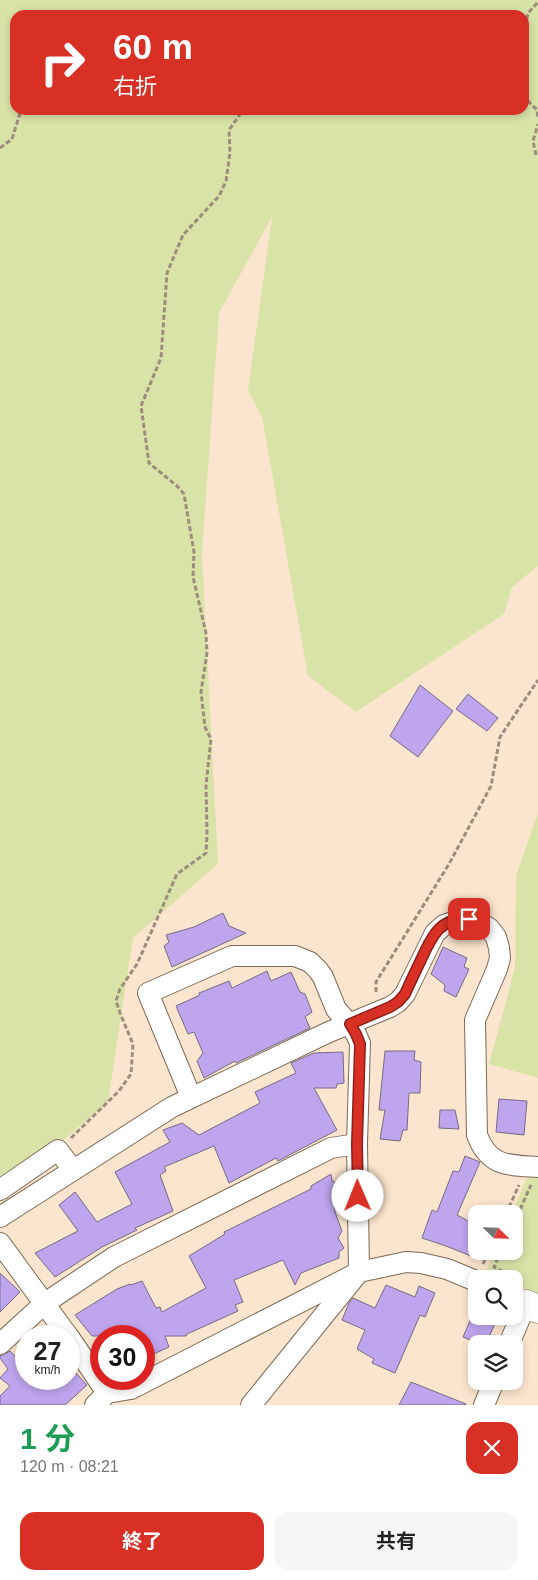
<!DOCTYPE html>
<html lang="ja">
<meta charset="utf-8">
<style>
body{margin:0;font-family:Arial,"Noto Sans JP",sans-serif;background:#f6f6f6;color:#222;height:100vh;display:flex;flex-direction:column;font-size:19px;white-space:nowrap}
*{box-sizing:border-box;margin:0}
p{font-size:16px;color:#767676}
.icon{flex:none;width:28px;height:28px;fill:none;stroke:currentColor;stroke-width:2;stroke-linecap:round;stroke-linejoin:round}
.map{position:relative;height:1405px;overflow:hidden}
.drawer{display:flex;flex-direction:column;background:#fff;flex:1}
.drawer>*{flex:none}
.banner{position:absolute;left:10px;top:10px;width:519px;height:105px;border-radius:15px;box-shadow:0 2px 8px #0003;background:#d93025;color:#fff;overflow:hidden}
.needle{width:32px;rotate:113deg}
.controls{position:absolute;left:468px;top:1205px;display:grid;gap:10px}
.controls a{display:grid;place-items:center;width:55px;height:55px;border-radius:10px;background:#fff;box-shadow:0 2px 8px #0003;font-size:25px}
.speed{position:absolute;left:15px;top:1325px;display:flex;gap:10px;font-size:25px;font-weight:700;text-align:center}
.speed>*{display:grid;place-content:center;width:65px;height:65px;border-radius:50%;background:#fff;box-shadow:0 2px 8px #0003;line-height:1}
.speed small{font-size:12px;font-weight:400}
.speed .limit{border:8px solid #d22;background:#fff;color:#111}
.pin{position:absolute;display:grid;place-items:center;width:42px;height:42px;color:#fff;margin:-21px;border-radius:10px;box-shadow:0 2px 8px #0006}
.me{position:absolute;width:55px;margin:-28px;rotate:359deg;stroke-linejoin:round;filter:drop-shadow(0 0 4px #0008)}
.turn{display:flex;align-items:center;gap:18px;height:105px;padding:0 20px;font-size:22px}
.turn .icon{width:65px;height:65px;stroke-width:2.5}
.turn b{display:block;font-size:35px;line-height:42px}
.round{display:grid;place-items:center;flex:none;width:52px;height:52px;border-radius:15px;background:#f6f6f6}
.headline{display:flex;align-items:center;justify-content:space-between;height:85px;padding:0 20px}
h1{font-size:30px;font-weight:700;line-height:38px;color:#1e9e55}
.primary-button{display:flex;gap:10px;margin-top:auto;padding:10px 20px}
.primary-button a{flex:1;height:58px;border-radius:15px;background:#d93025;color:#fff;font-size:20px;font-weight:700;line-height:58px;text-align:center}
.primary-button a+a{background:#f6f6f6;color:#222}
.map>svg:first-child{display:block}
.green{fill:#d9e3a7;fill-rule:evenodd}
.building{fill:#bfa5ee;stroke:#736b84}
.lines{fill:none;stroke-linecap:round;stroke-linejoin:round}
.street-casing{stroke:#7d6954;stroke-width:22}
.secondary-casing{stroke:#7d6954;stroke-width:29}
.path{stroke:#9c8c7c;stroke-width:3;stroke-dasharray:5 2.5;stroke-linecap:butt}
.street{stroke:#fff;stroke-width:20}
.secondary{stroke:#fff;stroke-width:28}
.route-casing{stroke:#8d1f18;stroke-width:12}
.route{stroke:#d93025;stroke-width:9}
</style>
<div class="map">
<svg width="538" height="1405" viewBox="0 0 538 1405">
<rect width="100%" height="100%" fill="#fce5ce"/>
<g class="green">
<path d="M0,0H538V566L512,587L504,614L356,712L308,676L262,417L248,390L272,217L219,313L202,554L218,864L133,938L108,1102L0,1194ZM15,15H524V110H15Z"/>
<path d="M538,813V1078L489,1064L515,968L516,876Z"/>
<path d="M529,1174L538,1175V1294L514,1284V1279H502L486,1271L495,1251H514V1214H511Z"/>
</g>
<g class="building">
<path d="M420,685L453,711L418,757L390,736Z"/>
<path d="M468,694L498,718L487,731L456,709Z"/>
<path d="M223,913L229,926L246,933L172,967L164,946L169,942L166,935L194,927Z"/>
<path d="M443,947L467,958L464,967L469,969L456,997L444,991L445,985L431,974Z"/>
<path d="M267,971L271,981L291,972L300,992L305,994L312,1012L305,1017L310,1028L236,1063L235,1061L204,1078L197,1061L203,1053L194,1032L188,1034L176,1006L200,995L199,993L229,981L232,988Z"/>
<path d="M385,1051H415L414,1060L421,1062L420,1093H409L407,1130H403L400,1141L380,1139L385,1110H379Z"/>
<path d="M343,1052L344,1083L337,1084L336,1088H314L337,1130L278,1161L276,1158L229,1183L214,1146L164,1167L166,1171L160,1175L173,1211L135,1228L137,1230L102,1247L55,1277L35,1253L78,1231L59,1205L75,1192L97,1222L132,1204L115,1172L170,1142L163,1130L182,1123L199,1135L260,1103L255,1092L296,1073L291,1063L314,1053Z"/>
<path d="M499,1099L527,1101L524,1135L496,1132Z"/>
<path d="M440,1110H455L459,1129L439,1128Z"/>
<path d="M465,1156L480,1162L457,1215L476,1225V1258L446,1246L422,1238L432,1210L437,1212L453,1171L459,1172Z"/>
<path d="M331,1174L332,1181L337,1183L344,1195L334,1199L335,1212L342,1231L338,1238L344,1248L339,1252V1258L301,1273L295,1285L283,1260L234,1280L243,1302L235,1305L238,1311L187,1334L186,1336H165L169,1347L149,1356L144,1343V1336H92L75,1315L117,1289L130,1284L131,1285L142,1281L156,1308L160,1307L162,1312L206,1288L189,1256L225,1234L224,1232L311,1189V1186Z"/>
<path d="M0,1273L20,1292L0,1312Z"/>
<path d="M386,1285L415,1297L419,1286L435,1293L425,1317L420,1315L395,1373L372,1363L374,1359L357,1349L365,1330L342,1320L349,1303L353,1298L375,1308Z"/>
<path d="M472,1316H498L486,1344H480L463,1337Z"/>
<path d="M10,1351L26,1367V1379H69V1376L74,1371L87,1385L65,1405H0V1396L10,1386L0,1378L8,1369L0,1358V1356L3,1355Z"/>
<path d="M411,1382L466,1404V1405H399Z"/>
</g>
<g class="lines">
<defs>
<g id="street">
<path d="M191,1097L148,993L232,956H295L310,962L318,970L323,977L336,1009L350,1025L356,1034L360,1043L357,1144L359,1272L251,1405"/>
<path d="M0,1190L58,1150L73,1170"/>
<path d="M0,1217L172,1107L329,1032L390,1007L398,1002L405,994L435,933L444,925L460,919H469L480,923L489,928L496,937L499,948L500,958L497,969L475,1020L477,1135C489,1167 508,1165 538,1167"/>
<path d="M0,1243L68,1336"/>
<path d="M69,1337L107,1393"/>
<path d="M0,1344L45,1303L114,1257L331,1148L357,1144"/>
<path d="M509,1344L526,1304L514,1299"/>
<path d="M95,1405L107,1393L131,1389L359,1272L406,1262L421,1263L447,1269L476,1281"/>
<path d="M484,1405L494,1381"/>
</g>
<path id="secondary" d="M526,1304L538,1309"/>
</defs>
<use href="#street" class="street-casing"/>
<use href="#secondary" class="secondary-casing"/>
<g class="path">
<path d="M278,15L281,9"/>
<path d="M524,34L528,13L538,2"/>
<path d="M524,94L527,100L537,110L538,119"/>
<path d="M0,148L12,139L21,110"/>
<path d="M536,155L533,141L538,124"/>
<path d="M376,992V982L449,864L491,786L500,737L538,680"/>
<path d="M71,1138L119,1091L131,1074L133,1044L120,1013L116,1001L120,989L137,964L177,874L206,853L207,834L206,785L211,739L205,727L201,692L207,653L206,633L193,577L194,552L184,494L177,486L149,463L141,406L161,358L167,273L183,235L219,196L226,181L230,153L229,130L243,110"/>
<path d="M506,1214L519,1185"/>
<path d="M514,1223L531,1185"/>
<path d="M501,1251L494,1267L517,1279"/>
<path d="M483,1264L489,1251"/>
</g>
<use href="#street" class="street"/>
<use href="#secondary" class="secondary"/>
</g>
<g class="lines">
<defs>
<path id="route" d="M358,1196L357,1144L360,1044L356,1034L350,1024L390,1007L398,1002L405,994C410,983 415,972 420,962C431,938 439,917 469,919"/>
</defs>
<use href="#route" class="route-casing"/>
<use href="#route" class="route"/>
</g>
</svg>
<div class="controls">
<a><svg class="needle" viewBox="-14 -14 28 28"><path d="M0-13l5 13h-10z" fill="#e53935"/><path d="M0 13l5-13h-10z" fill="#767676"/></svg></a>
<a><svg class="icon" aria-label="search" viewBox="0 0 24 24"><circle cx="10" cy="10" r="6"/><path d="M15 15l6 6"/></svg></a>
<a><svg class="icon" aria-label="layers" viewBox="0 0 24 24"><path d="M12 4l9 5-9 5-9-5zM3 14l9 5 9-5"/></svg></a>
</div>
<div class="speed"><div>27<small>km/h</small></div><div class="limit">30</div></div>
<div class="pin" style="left:469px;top:919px;background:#d93025"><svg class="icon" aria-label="arrive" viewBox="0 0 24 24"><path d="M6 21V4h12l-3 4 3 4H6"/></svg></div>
<svg class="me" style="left:358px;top:1196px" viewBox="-20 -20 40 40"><circle r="19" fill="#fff"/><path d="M0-13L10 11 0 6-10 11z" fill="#d93025"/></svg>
<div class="banner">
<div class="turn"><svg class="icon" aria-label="right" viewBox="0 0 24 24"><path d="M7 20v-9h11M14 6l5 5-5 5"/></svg><div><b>60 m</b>右折</div></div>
</div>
</div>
<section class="drawer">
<div class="headline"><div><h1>1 分</h1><p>120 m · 08:21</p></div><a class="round" style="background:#d93025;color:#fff"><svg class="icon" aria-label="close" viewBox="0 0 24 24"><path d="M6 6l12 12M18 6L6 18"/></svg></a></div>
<div class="primary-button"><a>終了</a><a>共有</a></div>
</section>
